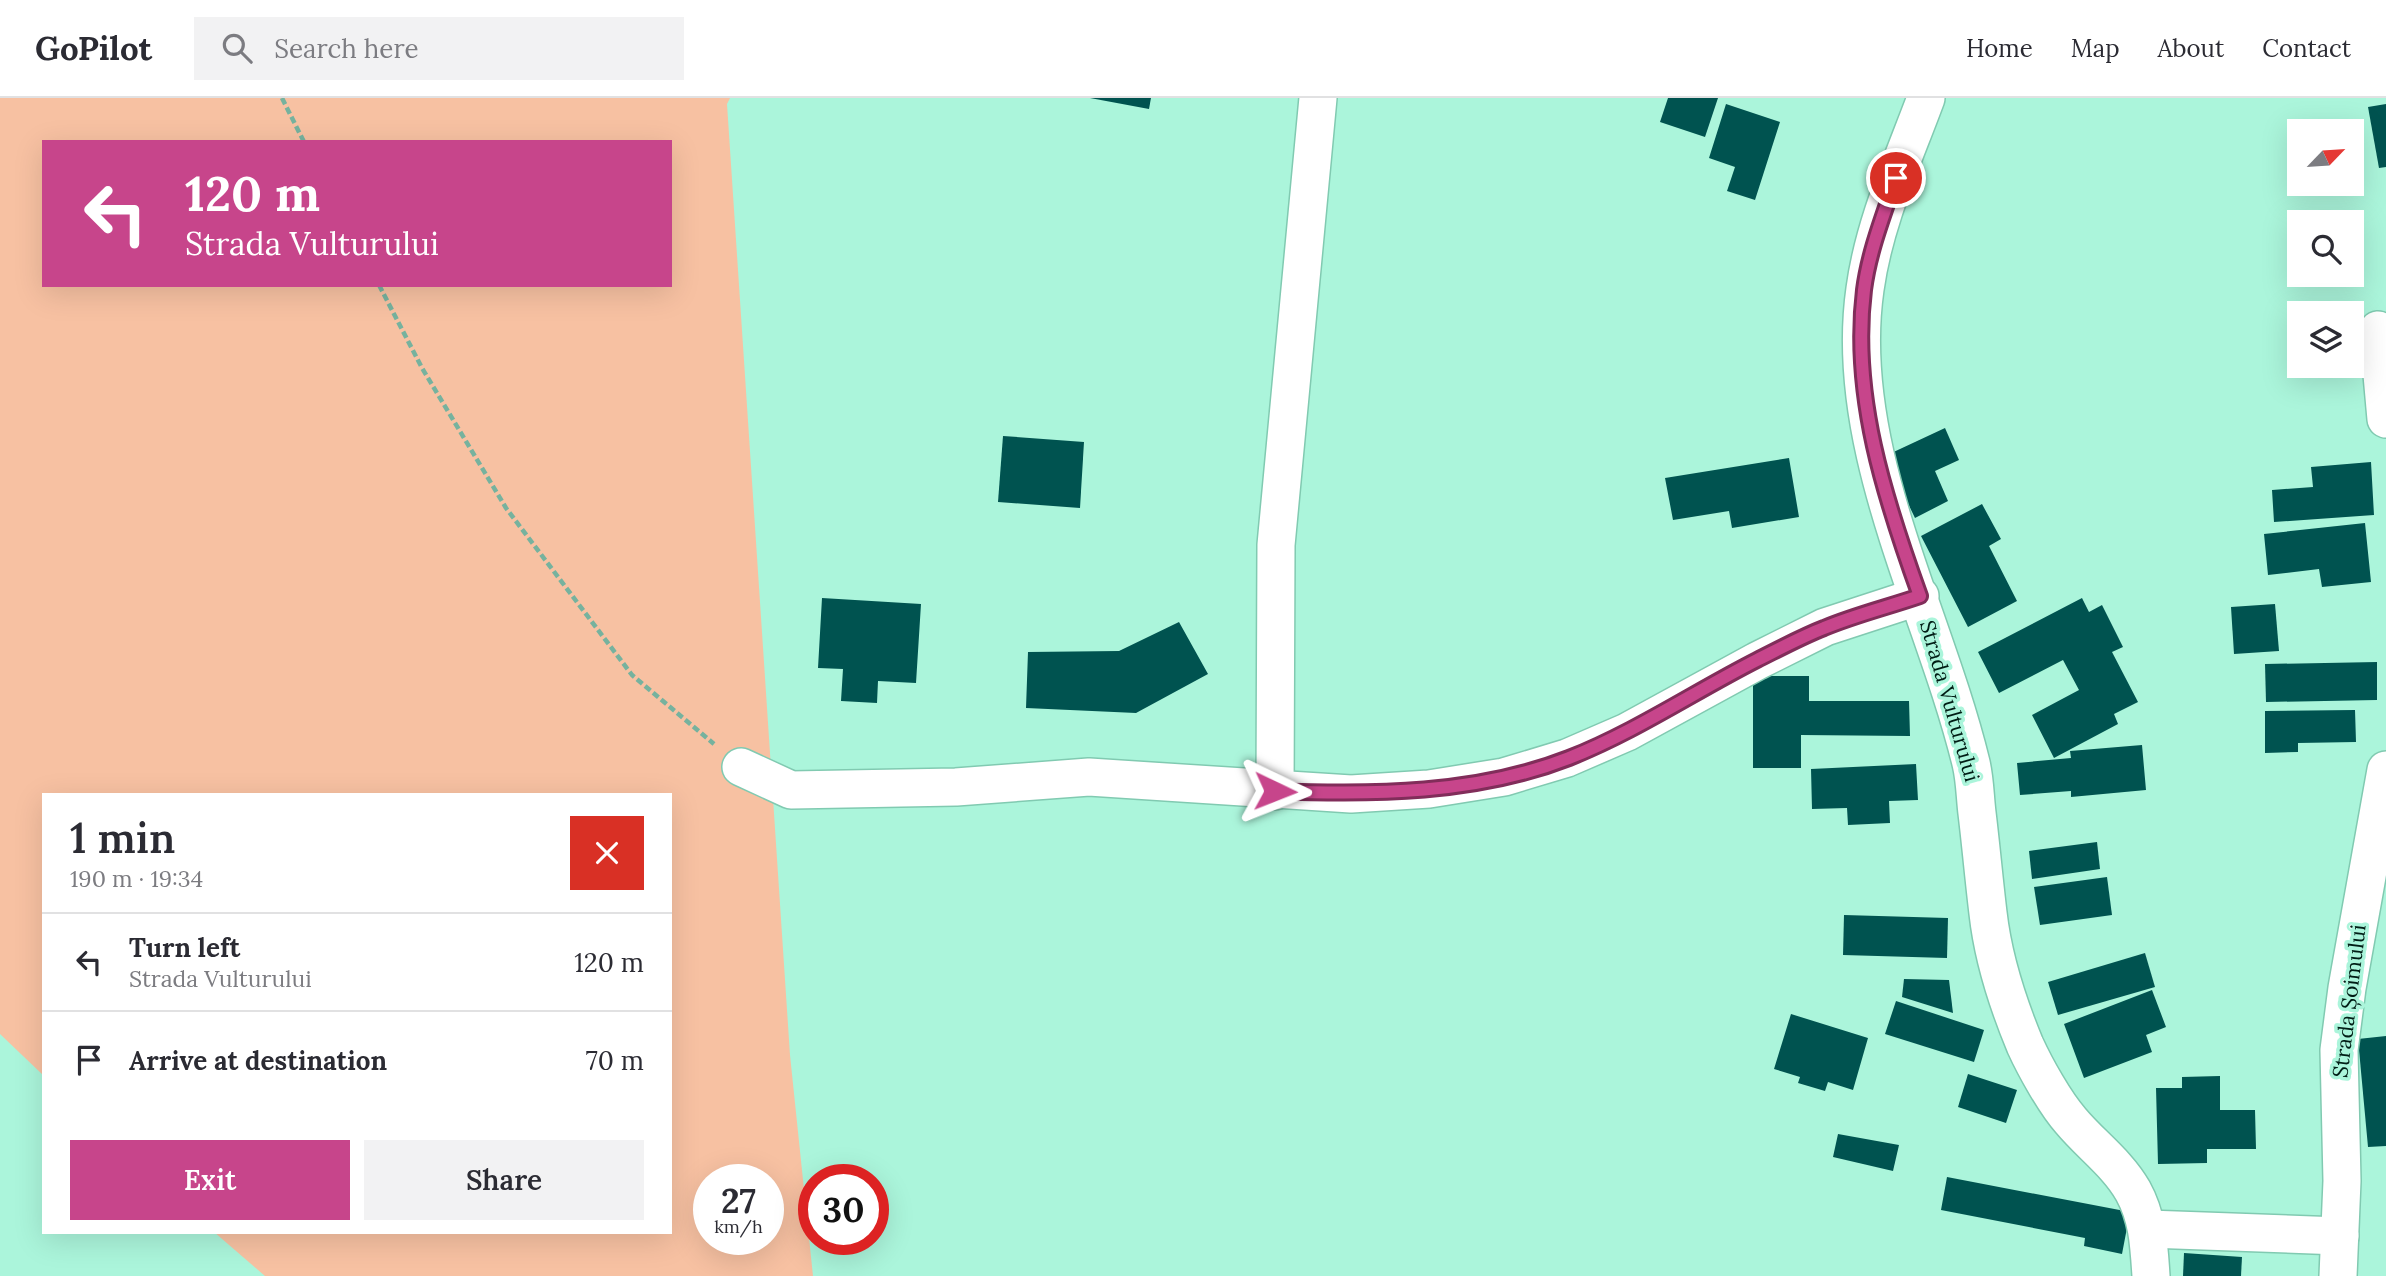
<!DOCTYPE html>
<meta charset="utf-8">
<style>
body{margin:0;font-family:Lora,serif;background:#f2f2f3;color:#2b2b33;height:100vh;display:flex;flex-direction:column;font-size:26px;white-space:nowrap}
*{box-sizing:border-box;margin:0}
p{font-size:23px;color:#7c7c81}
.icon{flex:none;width:38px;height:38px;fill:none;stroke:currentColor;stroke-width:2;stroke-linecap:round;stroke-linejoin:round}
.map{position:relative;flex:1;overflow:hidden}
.details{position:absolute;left:42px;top:695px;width:630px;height:441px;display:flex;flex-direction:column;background:#fff;border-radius:0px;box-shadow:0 7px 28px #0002}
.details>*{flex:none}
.top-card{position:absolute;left:42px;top:42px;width:630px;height:147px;border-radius:0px;box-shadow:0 7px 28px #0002;background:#c7458b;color:#fff;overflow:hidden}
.needle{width:46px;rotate:65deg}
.fabs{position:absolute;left:2287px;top:21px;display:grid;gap:14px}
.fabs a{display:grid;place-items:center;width:77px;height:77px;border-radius:0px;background:#fff;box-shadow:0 7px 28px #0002;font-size:35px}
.speed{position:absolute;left:693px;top:1066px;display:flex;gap:14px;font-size:35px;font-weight:700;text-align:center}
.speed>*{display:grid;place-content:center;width:91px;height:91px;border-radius:50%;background:#fff;box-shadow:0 7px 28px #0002;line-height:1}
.speed small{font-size:18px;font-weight:400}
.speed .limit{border:10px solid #d22;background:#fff;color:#111}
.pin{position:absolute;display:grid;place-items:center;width:60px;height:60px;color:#fff;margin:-30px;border:4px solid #fff;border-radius:50%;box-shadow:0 2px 7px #0007}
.me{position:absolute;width:77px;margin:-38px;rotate:92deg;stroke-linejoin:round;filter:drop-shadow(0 0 5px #0008)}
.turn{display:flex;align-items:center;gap:24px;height:147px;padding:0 28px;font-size:32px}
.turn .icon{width:91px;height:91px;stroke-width:2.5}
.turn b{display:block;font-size:49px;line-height:60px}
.round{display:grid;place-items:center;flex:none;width:74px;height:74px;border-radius:0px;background:#f2f2f3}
.overview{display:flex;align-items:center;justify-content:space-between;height:119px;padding:0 28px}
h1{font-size:42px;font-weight:600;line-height:52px}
.button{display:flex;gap:14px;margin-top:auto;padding:14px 28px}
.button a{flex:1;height:80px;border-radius:0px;background:#c7458b;color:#fff;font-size:28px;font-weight:600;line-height:80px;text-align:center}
.button a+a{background:#f2f2f3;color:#2b2b33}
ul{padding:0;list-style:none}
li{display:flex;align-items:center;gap:21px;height:98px;padding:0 28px;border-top:2px solid #e1e1e2}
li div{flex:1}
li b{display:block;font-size:26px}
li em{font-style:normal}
header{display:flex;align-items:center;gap:42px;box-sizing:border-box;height:98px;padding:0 35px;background:#fff;border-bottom:2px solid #e1e1e2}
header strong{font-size:33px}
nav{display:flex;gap:38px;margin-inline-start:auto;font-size:24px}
.search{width:490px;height:63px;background:#f2f2f3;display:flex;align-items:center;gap:18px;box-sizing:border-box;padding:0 24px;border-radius:0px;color:#7c7c81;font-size:26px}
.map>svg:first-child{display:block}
.green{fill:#f7c1a2;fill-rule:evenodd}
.building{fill:#005350}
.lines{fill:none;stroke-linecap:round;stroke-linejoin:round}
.street-casing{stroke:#81cab1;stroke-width:40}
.path{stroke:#76b29e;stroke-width:4.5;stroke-dasharray:7 3.5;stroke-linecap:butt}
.street{stroke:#fff;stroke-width:37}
.route-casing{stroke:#812d5a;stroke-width:18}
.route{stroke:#c7458b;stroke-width:12}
.labels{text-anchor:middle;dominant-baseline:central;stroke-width:7;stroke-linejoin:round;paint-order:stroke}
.street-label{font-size:21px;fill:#001d15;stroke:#abf5db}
</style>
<header>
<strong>GoPilot</strong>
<div class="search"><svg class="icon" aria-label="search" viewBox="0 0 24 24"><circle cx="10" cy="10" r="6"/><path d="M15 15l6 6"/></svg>Search here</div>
<nav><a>Home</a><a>Map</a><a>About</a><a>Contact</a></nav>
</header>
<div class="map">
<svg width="2386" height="1178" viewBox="0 0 2386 1178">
<rect width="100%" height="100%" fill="#abf5db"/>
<path class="green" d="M0,0H730L727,6L790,957L813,1178H265L214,1134H670V696H44V978L0,936ZM44,44H670V187H44ZM709,1082H768V1141H709Z"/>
<g class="building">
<path d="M1090,0H1151L1149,11Z"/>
<path d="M1668,0H1718L1705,39L1660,24Z"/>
<path d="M1726,6L1780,24L1755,102L1727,93L1735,69L1709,60Z"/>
<path d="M2386,6V69L2379,70L2368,9Z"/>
<path d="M1945,330L1959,362L1935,373L1948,403L1915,420L1885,358Z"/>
<path d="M1003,338L1084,344L1080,410L998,404Z"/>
<path d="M1789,360L1799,419L1732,430L1729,413L1673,422L1665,380Z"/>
<path d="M2371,364L2374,417L2274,424L2272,392L2313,389L2311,369Z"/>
<path d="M1982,406L2001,441L1989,448L2017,503L1968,529L1921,438Z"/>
<path d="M2365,425L2371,484L2322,489L2319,471L2268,477L2264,436Z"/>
<path d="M822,500L921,506L916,585L878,583L877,605L841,603L843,571L818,570Z"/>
<path d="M2082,500L2089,514L2102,507L2123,549L2112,554L2138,604L2114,616L2118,626L2054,660L2032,617L2079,592L2063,562L1999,595L1978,554Z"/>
<path d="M2275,506L2279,553L2234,556L2231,509Z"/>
<path d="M1179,524L1208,576L1136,615L1026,610L1028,554L1119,553Z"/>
<path d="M2377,564V602L2266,604L2265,566Z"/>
<path d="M1753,578H1809V603H1909L1910,638L1801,637V670H1753Z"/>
<path d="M2355,612L2356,644L2298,645V654L2265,655V613Z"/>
<path d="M2142,647L2146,692L2071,699V693L2020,697L2017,665L2071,660L2070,653Z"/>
<path d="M1916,666L1918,702L1889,703L1890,725L1848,727L1847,710L1812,711L1811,671Z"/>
<path d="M2097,744L2100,771L2032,781L2029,753Z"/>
<path d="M2107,779L2112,817L2040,827L2034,789Z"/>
<path d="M1844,817L1948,820L1947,860L1843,857Z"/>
<path d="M2145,855L2155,889L2058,917L2048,884Z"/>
<path d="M1904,881L1949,882L1953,915L1902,899Z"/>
<path d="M2152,892L2166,929L2146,937L2152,954L2084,980L2064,926Z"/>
<path d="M1896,903L1984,932L1974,964L1885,936Z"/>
<path d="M1791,916L1868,940L1853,992L1828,984L1825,993L1798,985L1800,979L1774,971Z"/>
<path d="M2386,938V1048L2368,1049L2358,941Z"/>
<path d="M1968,976L2017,992L2006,1025L1958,1009Z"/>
<path d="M2220,978V1012H2255L2256,1051H2207V1065L2158,1066L2156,990H2182V979Z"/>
<path d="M1838,1036L1899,1047L1893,1073L1833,1059Z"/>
<path d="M1947,1079L2130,1114L2122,1156L2084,1148L2085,1140L1941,1112Z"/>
<path d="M2184,1155L2242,1159L2241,1178H2183Z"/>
</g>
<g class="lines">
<defs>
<g id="street">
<path d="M1926,0C1903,62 1874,125 1865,191C1842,351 1934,513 1971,665C1975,681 1975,699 1977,715C1981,748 1984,782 1988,815C1993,860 2008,906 2025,947C2035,969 2055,1005 2071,1023C2091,1047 2117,1065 2133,1093C2148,1120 2149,1148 2151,1178"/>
<path d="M2378,232L2386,321"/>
<path d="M741,669L791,692L956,689L1089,679L1351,696L1429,691L1504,679L1567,660L1627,634L1757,563L1825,529L1920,498"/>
<path d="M1275,693L1276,447L1318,0"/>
<path d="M2148,1131L2340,1138"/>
<path d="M2338,1178L2342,1083L2339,952L2347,890L2386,672"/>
</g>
</defs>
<use href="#street" class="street-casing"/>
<g class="path">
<path d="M282,0L304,44"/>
<path d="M379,187L422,270L506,410L632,577L714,646"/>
</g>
<use href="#street" class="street"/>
</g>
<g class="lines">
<defs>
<path id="route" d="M1275,693C1373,697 1477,696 1569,660C1635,634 1694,594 1757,562C1779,551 1801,539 1824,530C1855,517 1888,509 1920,498C1885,401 1851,297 1864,192C1869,153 1884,116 1896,80"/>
</defs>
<use href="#route" class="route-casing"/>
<use href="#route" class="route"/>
</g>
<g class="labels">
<g class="street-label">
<text transform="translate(1950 603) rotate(74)">Strada Vulturului</text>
<text transform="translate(2349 903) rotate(-83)">Strada Șoimului</text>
</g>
</g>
</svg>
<div class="fabs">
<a><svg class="needle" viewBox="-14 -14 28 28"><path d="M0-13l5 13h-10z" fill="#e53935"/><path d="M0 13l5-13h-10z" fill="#7c7c81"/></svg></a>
<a><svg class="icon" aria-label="search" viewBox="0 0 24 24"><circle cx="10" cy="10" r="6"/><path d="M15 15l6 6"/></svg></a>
<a><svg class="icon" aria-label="layers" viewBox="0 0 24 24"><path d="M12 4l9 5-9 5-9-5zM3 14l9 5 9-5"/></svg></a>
</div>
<div class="speed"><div>27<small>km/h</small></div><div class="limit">30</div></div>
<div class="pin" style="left:1896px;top:80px;background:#d93025"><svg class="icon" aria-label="arrive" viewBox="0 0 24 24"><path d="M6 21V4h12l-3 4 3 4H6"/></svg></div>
<svg class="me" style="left:1275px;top:693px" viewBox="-20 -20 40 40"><path d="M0-17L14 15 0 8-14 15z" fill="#c7458b" stroke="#fff" stroke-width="4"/></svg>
<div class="top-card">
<div class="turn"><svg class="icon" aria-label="left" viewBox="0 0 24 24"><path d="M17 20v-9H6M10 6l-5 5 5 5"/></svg><div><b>120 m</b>Strada Vulturului</div></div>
</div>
<section class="details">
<div class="overview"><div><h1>1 min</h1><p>190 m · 19:34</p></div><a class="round" style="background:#d93025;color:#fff"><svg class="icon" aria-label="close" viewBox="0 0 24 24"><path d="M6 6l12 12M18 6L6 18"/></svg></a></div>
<ul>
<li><svg class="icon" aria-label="left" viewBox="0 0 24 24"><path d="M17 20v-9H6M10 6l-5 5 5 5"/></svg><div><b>Turn left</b><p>Strada Vulturului</p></div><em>120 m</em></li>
<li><svg class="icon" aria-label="arrive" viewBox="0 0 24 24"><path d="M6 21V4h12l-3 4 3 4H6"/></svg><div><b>Arrive at destination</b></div><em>70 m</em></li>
</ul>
<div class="button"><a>Exit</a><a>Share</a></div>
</section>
</div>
